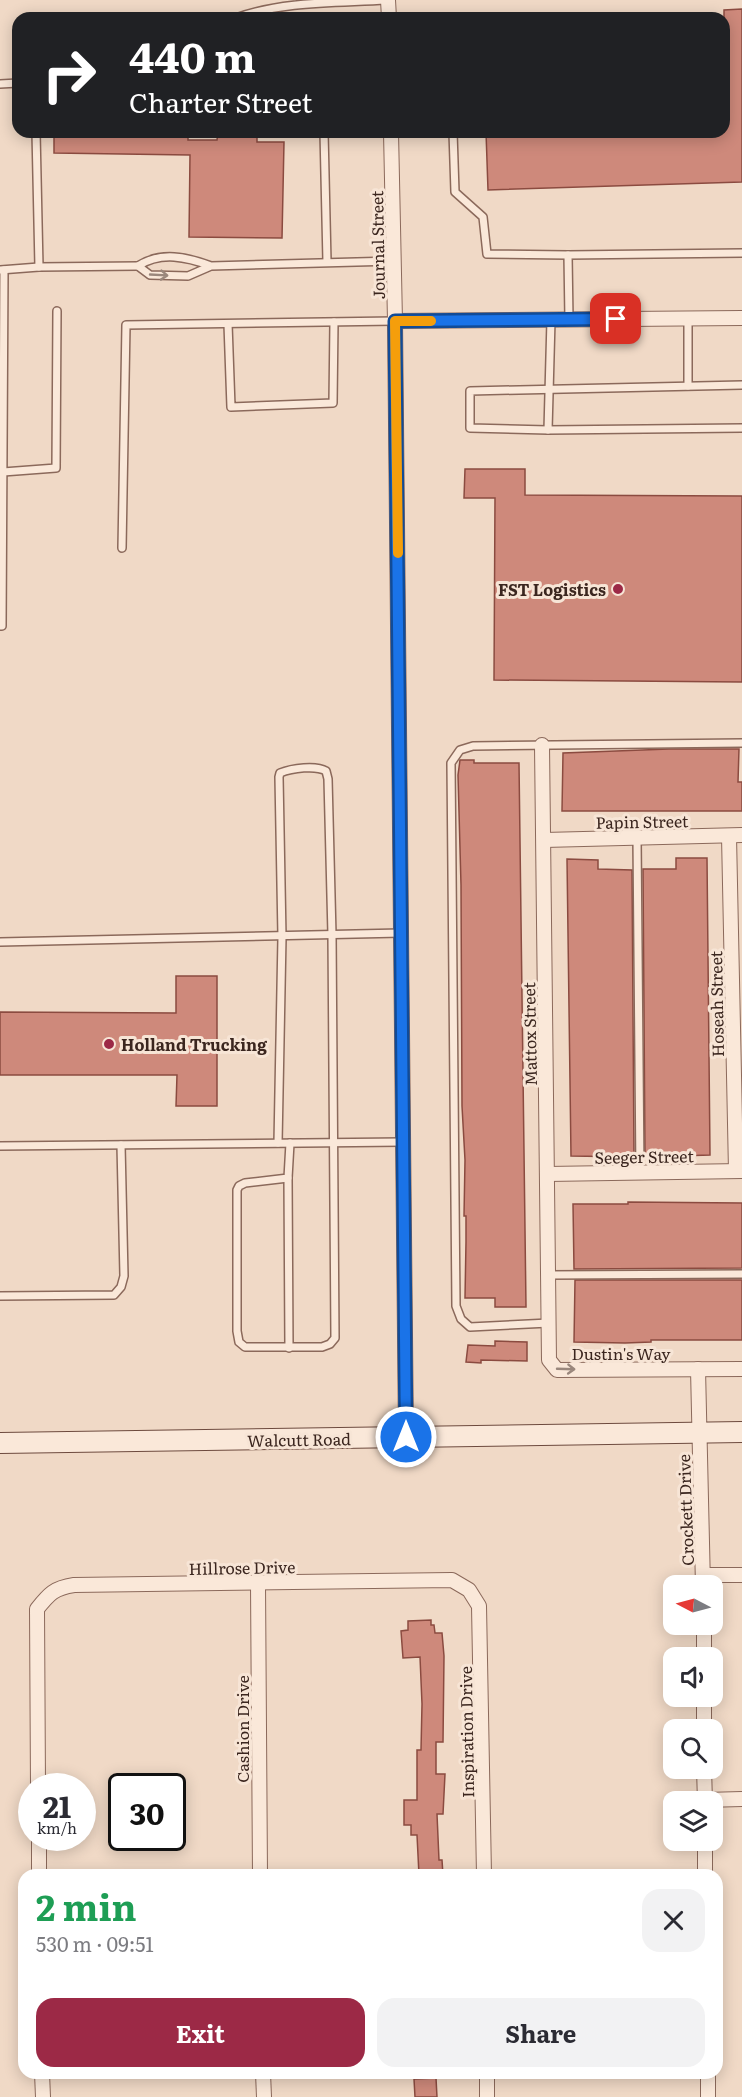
<!DOCTYPE html>
<meta charset="utf-8">
<style>
body{margin:0;font-family:Literata,serif;background:#f2f2f3;color:#2b2b33;height:100vh;display:flex;flex-direction:column;font-size:22px;white-space:nowrap}
*{box-sizing:border-box;margin:0}
p{font-size:20px;color:#7c7c81}
.icon{flex:none;width:33px;height:33px;fill:none;stroke:currentColor;stroke-width:2;stroke-linecap:round;stroke-linejoin:round}
.map{position:relative;flex:1;overflow:hidden}
.drawer{position:absolute;left:18px;top:1869px;width:705px;height:210px;display:flex;flex-direction:column;background:#fff;border-radius:18px;box-shadow:0 3px 15px #0003}
.drawer>*{flex:none}
.guide{position:absolute;left:12px;top:12px;width:718px;height:126px;border-radius:18px;box-shadow:0 3px 15px #0003;background:#202124;color:#fff;overflow:hidden}
.needle{width:39px;rotate:276deg}
.controls{position:absolute;left:663px;top:1575px;display:grid;gap:12px}
.controls a{display:grid;place-items:center;width:60px;height:60px;border-radius:12px;background:#fff;box-shadow:0 3px 15px #0003;font-size:30px}
.speed{position:absolute;left:18px;top:1773px;display:flex;gap:12px;font-size:30px;font-weight:700;text-align:center}
.speed>*{display:grid;place-content:center;width:78px;height:78px;border-radius:50%;background:#fff;box-shadow:0 3px 15px #0003;line-height:1}
.speed small{font-size:15px;font-weight:400}
.speed .limit{border:3px solid #111;border-radius:9px;background:#fff;color:#111}
.pin{position:absolute;display:grid;place-items:center;width:51px;height:51px;color:#fff;margin:-26px;border-radius:12px;box-shadow:0 3px 9px #0006}
.me{position:absolute;width:66px;margin:-33px;rotate:0deg;stroke-linejoin:round;filter:drop-shadow(0 0 4px #0008)}
.turn{display:flex;align-items:center;gap:21px;height:126px;padding:0 18px;font-size:27px}
.turn .icon{width:78px;height:78px;stroke-width:2.5}
.turn b{display:block;font-size:42px;line-height:51px}
.round{display:grid;place-items:center;flex:none;width:63px;height:63px;border-radius:18px;background:#f2f2f3}
.overview{display:flex;align-items:center;justify-content:space-between;height:102px;padding:0 18px}
h1{font-size:36px;font-weight:700;line-height:45px;color:#1e9e55}
.cta{display:flex;gap:12px;margin-top:auto;padding:12px 18px}
.cta a{flex:1;height:69px;border-radius:18px;background:#9c2946;color:#fff;font-size:24px;font-weight:700;line-height:69px;text-align:center}
.cta a+a{background:#f2f2f3;color:#2b2b33}
.map>svg:first-child{display:block}
.building{fill:#ce897b;stroke:#8b4b40;stroke-width:1.5}
.lines{fill:none;stroke-linecap:round;stroke-linejoin:round}
.lane-casing{stroke:#8b695b;stroke-width:10}
.street-casing{stroke:#8b695b;stroke-width:16}
.secondary-casing{stroke:#6d4a3e;stroke-width:22}
.lane{stroke:#fae8d9;stroke-width:7}
.street{stroke:#fae8d9;stroke-width:14}
.secondary{stroke:#fae8d9;stroke-width:20}
.oneway{stroke:#9a877c}
.route-casing{stroke:#114b97;stroke-width:15}
.route{stroke:#1a73e8;stroke-width:10}
.slow{stroke:#f59e0b;stroke-width:10}
.poi-dot{fill:#9c2946;stroke:#f7e5d6;stroke-width:2}
.labels{text-anchor:middle;dominant-baseline:central;stroke-width:6;stroke-linejoin:round;paint-order:stroke}
.street-label{font-size:16px;fill:#3b261f;stroke:#f7e5d6}
.poi-label{font-size:16px;font-weight:bold;fill:#3b261f;stroke:#f7e5d6;text-anchor:end}
</style>
<div class="map">
<svg width="742" height="2097" viewBox="0 0 742 2097">
<rect width="100%" height="100%" fill="#f0d9c6"/>
<g class="building">
<path d="M742,9V182L488,190L486,132H724V10Z"/>
<path d="M54,132H188V140H217L218,132H257V142H284L282,238L189,237L190,155L54,153Z"/>
<path d="M465,469H525V495L742,496V682L494,680L495,498H464Z"/>
<path d="M669,749H739L738,782H742V811H562L563,753Z"/>
<path d="M460,760H474V763H519L526,1307H495V1298H465L466,1242V1216H464L465,1160L462,1106L461,885L458,775Z"/>
<path d="M676,858H707L710,1155L645,1157L643,869H676Z"/>
<path d="M567,859L598,860V869L632,870L634,1157L571,1156Z"/>
<path d="M176,976H217V1106H176L177,1075H0V1012L176,1013Z"/>
<path d="M628,1202L742,1203V1268L574,1269L573,1204H628Z"/>
<path d="M575,1280H742V1340H651V1342L625,1343L574,1342Z"/>
<path d="M495,1341L527,1342V1361L481,1360V1363L466,1362L468,1345L495,1346Z"/>
<path d="M431,1620V1625H434L435,1633H442L444,1656L443,1742H436V1774H445L443,1814H437L439,1860H442L443,1875H419L417,1835H411V1825H404V1800H417V1750H421L422,1704L420,1657L403,1658L401,1631L408,1630V1621Z"/>
<path d="M436,2078L437,2097H415L414,2079Z"/>
</g>
<g class="lines">
<defs>
<g id="lane">
<path d="M236,18C283,1 337,3 386,0"/>
<path d="M0,84L18,83"/>
<path d="M36,132L39,267"/>
<path d="M324,132L327,262"/>
<path d="M453,132L455,192L483,217L487,254L568,255"/>
<path d="M211,266C187,257 161,251 138,266L150,275L188,276L211,266L394,261"/>
<path d="M0,270L39,267L138,266"/>
<path d="M551,320L548,430L742,428"/>
<path d="M569,320L568,255L742,253"/>
<path d="M228,324L231,407L333,403L334,322"/>
<path d="M688,386V319"/>
<path d="M548,430L470,428V391L742,385"/>
<path d="M3,472L56,468L57,311"/>
<path d="M122,548L126,325L395,321"/>
<path d="M0,626H2L4,270"/>
<path d="M637,838L640,1173"/>
<path d="M0,942L401,933"/>
<path d="M278,1143L282,937L279,777L280,773C292,768 316,765 326,771L328,779L332,935L335,1338L330,1344L322,1347H245L239,1342L237,1331V1190L239,1186L245,1183L288,1178L290,1143"/>
<path d="M0,1146L403,1142"/>
<path d="M288,1178L289,1348"/>
<path d="M548,1275L742,1274"/>
<path d="M0,1296L114,1295L121,1287L124,1276L121,1145"/>
<path d="M549,1323L470,1327L461,1319L456,1306L451,763L460,750L473,746L742,743"/>
</g>
<g id="street">
<path d="M388,0L389,18"/>
<path d="M391,132L395,321L406,1437"/>
<path d="M395,321L742,318"/>
<path d="M542,745L549,1360L557,1370L742,1369"/>
<path d="M729,836L736,1171"/>
<path d="M544,840L742,835"/>
<path d="M547,1174L742,1171"/>
<path d="M698,1369L703,1586"/>
<path d="M703,1575H742"/>
<path d="M258,1584L260,1875"/>
<path d="M704,1624V1658"/>
<path d="M704,1696V1730"/>
<path d="M704,1768L705,1802"/>
<path d="M38,1786L37,1609C49,1594 54,1588 74,1585L452,1580L469,1590L479,1606L484,1875"/>
<path d="M705,1800L742,1799"/>
<path d="M39,1838V1875"/>
<path d="M705,1840V1875"/>
<path d="M42,2073L43,2097"/>
<path d="M263,2073L264,2097"/>
<path d="M487,2073V2097"/>
<path d="M708,2073V2097"/>
</g>
<path id="secondary" d="M0,1443L742,1432"/>
</defs>
<use href="#lane" class="lane-casing"/>
<use href="#street" class="street-casing"/>
<use href="#secondary" class="secondary-casing"/>
<use href="#lane" class="lane"/>
<use href="#street" class="street"/>
<use href="#secondary" class="secondary"/>
</g>
<defs><path id="oneway-shaft" d="M-6 0H5M1.5-3L5.5 0L1.5 3" fill="none" stroke-width="1.6" stroke-linecap="round" stroke-linejoin="round" transform="scale(1.5)"/></defs>
<g class="oneway">
<use href="#oneway-shaft" transform="translate(159 275) rotate(3)"/>
<use href="#oneway-shaft" transform="translate(566 1369) rotate(2)"/>
</g>
<g class="lines">
<defs>
<path id="route" d="M406,1437L395,321L616,319"/>
</defs>
<use href="#route" class="route-casing"/>
<use href="#route" class="route"/>
<path class="slow" d="M398,553L395,321H431"/>
</g>
<g class="poi-dot">
<circle cx="618" cy="589" r="6"/>
<circle cx="109" cy="1044" r="6"/>
</g>
<g class="labels">
<g class="street-label">
<text transform="translate(377 245) rotate(-91)">Journal Street</text>
<text transform="translate(642 821) rotate(-1)">Papin Street</text>
<text transform="translate(716 1004) rotate(-91)">Hoseah Street</text>
<text transform="translate(529 1034) rotate(-91)">Mattox Street</text>
<text transform="translate(644 1156) rotate(-1)">Seeger Street</text>
<text x="621" y="1353">Dustin's Way</text>
<text transform="translate(299 1439) rotate(-1)">Walcutt Road</text>
<text transform="translate(685 1510) rotate(-92)">Crockett Drive</text>
<text transform="translate(242 1567) rotate(-1)">Hillrose Drive</text>
<text transform="translate(242 1729) rotate(-90)">Cashion Drive</text>
<text transform="translate(466 1732) rotate(-91)">Inspiration Drive</text>
</g>
<g class="poi-label">
<text x="606" y="589">FST Logistics</text>
<text x="121" y="1044" text-anchor="start">Holland Trucking</text>
</g>
</g>
</svg>
<div class="controls">
<a><svg class="needle" viewBox="-14 -14 28 28"><path d="M0-13l5 13h-10z" fill="#e53935"/><path d="M0 13l5-13h-10z" fill="#7c7c81"/></svg></a>
<a><svg class="icon" aria-label="sound" viewBox="0 0 24 24"><path d="M4 9h4l5-4v14l-5-4H4zM17 9q2 3 0 6"/></svg></a>
<a><svg class="icon" aria-label="search" viewBox="0 0 24 24"><circle cx="10" cy="10" r="6"/><path d="M15 15l6 6"/></svg></a>
<a><svg class="icon" aria-label="layers" viewBox="0 0 24 24"><path d="M12 4l9 5-9 5-9-5zM3 14l9 5 9-5"/></svg></a>
</div>
<div class="speed"><div>21<small>km/h</small></div><div class="limit">30</div></div>
<div class="pin" style="left:616px;top:319px;background:#d93025"><svg class="icon" aria-label="arrive" viewBox="0 0 24 24"><path d="M6 21V4h12l-3 4 3 4H6"/></svg></div>
<svg class="me" style="left:406px;top:1437px" viewBox="-20 -20 40 40"><circle r="17" fill="#1a73e8" stroke="#fff" stroke-width="3"/><path d="M0-11L8 9 0 5-8 9z" fill="#fff"/></svg>
<div class="guide">
<div class="turn"><svg class="icon" aria-label="right" viewBox="0 0 24 24"><path d="M7 20v-9h11M14 6l5 5-5 5"/></svg><div><b>440 m</b>Charter Street</div></div>
</div>
<section class="drawer">
<div class="overview"><div><h1>2 min</h1><p>530 m · 09:51</p></div><a class="round"><svg class="icon" aria-label="close" viewBox="0 0 24 24"><path d="M6 6l12 12M18 6L6 18"/></svg></a></div>
<div class="cta"><a>Exit</a><a>Share</a></div>
</section>
</div>
